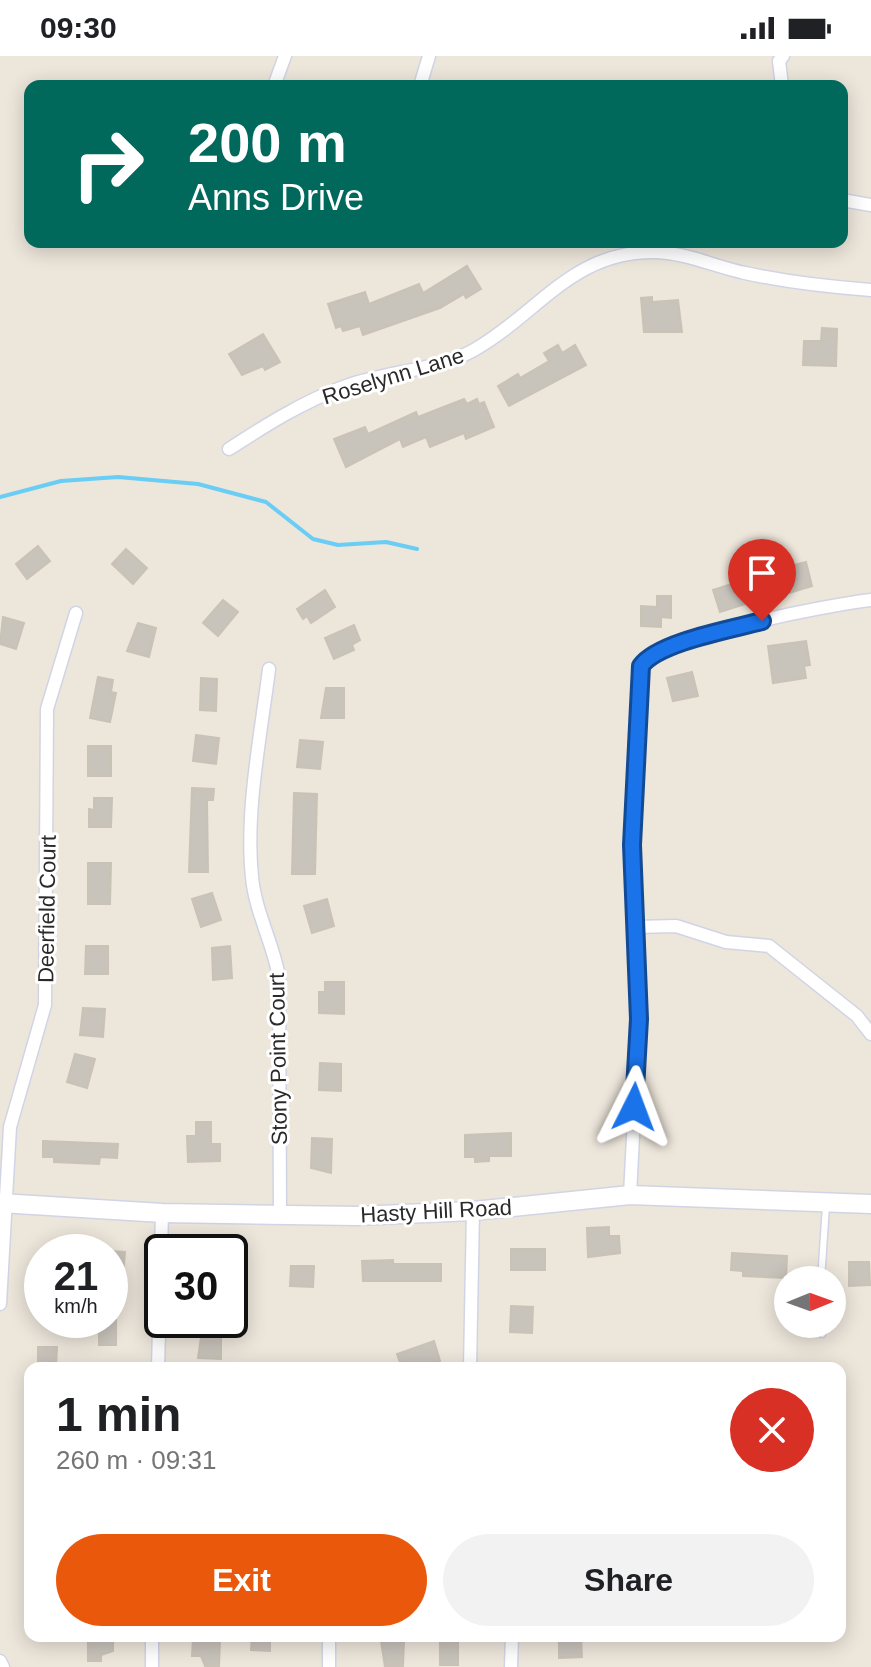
<!DOCTYPE html>
<meta charset="utf-8">
<style>
body{margin:0;font-family:Arial,sans-serif;background:#f2f2f2;color:#202124;height:100vh;display:flex;flex-direction:column;font-size:30px;white-space:nowrap}
*{box-sizing:border-box;margin:0}
p{font-size:26px;color:#757577}
.icon{flex:none;width:44px;height:44px;fill:none;stroke:currentColor;stroke-width:2;stroke-linecap:round;stroke-linejoin:round}
.map{position:relative;flex:1;overflow:hidden}
.sheet{position:absolute;left:24px;top:1306px;width:822px;height:280px;display:flex;flex-direction:column;background:#fff;border-radius:16px;box-shadow:0 4px 20px #0003}
.sheet>*{flex:none}
.hud{position:absolute;left:24px;top:24px;width:824px;height:168px;border-radius:16px;box-shadow:0 4px 20px #0003;background:#00695c;color:#fff;overflow:hidden}
.needle{width:52px;rotate:89deg}
.tools{position:absolute;left:774px;top:1210px;display:grid;gap:16px}
.tools a{display:grid;place-items:center;width:72px;height:72px;border-radius:50%;background:#fff;box-shadow:0 4px 20px #0003;font-size:40px}
.speed{position:absolute;left:24px;top:1178px;display:flex;gap:16px;font-size:40px;font-weight:700;text-align:center}
.speed>*{display:grid;place-content:center;width:104px;height:104px;border-radius:50%;background:#fff;box-shadow:0 4px 20px #0003;line-height:1}
.speed small{font-size:20px;font-weight:400}
.speed .limit{border:4px solid #111;border-radius:12px;background:#fff;color:#111}
.pin{position:absolute;display:grid;place-items:center;width:68px;height:68px;color:#fff;margin:-82px -34px;border-radius:50% 50% 50% 0;rotate:-45deg;box-shadow:0 0 8px #0007}
.pin .icon{rotate:45deg}
.me{position:absolute;width:88px;margin:-44px;rotate:3deg;stroke-linejoin:round;filter:drop-shadow(0 0 6px #0008)}
.turn{display:flex;align-items:center;gap:28px;height:168px;padding:0 32px;font-size:36px}
.turn .icon{width:104px;height:104px;stroke-width:2.5}
.turn b{display:block;font-size:56px;line-height:68px}
.round{display:grid;place-items:center;flex:none;width:84px;height:84px;border-radius:42px;background:#f2f2f2}
.head{display:flex;align-items:center;justify-content:space-between;height:136px;padding:0 32px}
h1{font-size:48px;font-weight:800;line-height:60px}
.button{display:flex;gap:16px;margin-top:auto;padding:16px 32px}
.button a{flex:1;height:92px;border-radius:48px;background:#ea580c;color:#fff;font-size:32px;font-weight:800;line-height:92px;text-align:center}
.button a+a{background:#f2f2f2;color:#202124}
.status{display:flex;justify-content:space-between;align-items:center;height:56px;padding:0 40px;background:#fff;direction:ltr}
.status svg{height:22px;fill:currentColor}
.map>svg:first-child{display:block}
.lines{fill:none;stroke-linecap:round;stroke-linejoin:round}
.stream{stroke:#69cdf5;stroke-width:4}
.building{fill:#c8c3bb;stroke:#c9c2b5;stroke-width:2}
.lane-casing{stroke:#d1d4e4;stroke-width:9}
.street-casing{stroke:#d1d4e4;stroke-width:15}
.secondary-casing{stroke:#d1d4e4;stroke-width:21}
.lane{stroke:#fff;stroke-width:6}
.street{stroke:#fff;stroke-width:12}
.secondary{stroke:#fff;stroke-width:18}
.route-casing{stroke:#114b97;stroke-width:20}
.route{stroke:#1a73e8;stroke-width:14}
.labels{text-anchor:middle;dominant-baseline:central;stroke-width:6;stroke-linejoin:round;paint-order:stroke}
.street-label{font-size:22px;fill:#2a2a2a;stroke:#fff}
</style>
<div class="status"><b>09:30</b><svg viewBox="0 0 49 12"><path d="M0 12V9h3v3zM5 12V6h3v6zM10 12V3h3v9zM15 12V0h3v12zM26 1h20v11H26zM47 4h2v5h-2z"/></svg></div>
<div class="map">
<svg width="871" height="1611" viewBox="0 0 871 1611">
<rect width="100%" height="100%" fill="#ede6db"/>
<g class="lines">
<path class="stream" d="M0,441L61,425L118,421L198,428L266,446L313,483L338,489L386,486L417,493"/>
</g>
<g class="building">
<path d="M467,210L481,233L466,242L464,238L440,252L363,279L360,270L343,275L341,270L336,272L328,248L365,236L369,248L419,228L423,237Z"/>
<path d="M652,241V246L678,244L682,276H644L641,242Z"/>
<path d="M822,272L837,273L836,310L803,309L804,285H821Z"/>
<path d="M263,278L280,306L265,314L263,310L242,319L229,298Z"/>
<path d="M558,289L562,297L575,289L586,309L509,350L498,330L518,318L520,322L549,305L544,297Z"/>
<path d="M464,343L467,348L477,343L479,348L484,346L494,371L466,383L464,377L430,391L426,381L403,391L400,383L346,411L334,383L365,371L368,378L416,356L418,361Z"/>
<path d="M38,490L50,505L27,523L16,508Z"/>
<path d="M126,493L147,512L133,528L112,508Z"/>
<path d="M806,506L812,530L789,537L782,512Z"/>
<path d="M738,526L745,548L720,556L713,534Z"/>
<path d="M325,534L335,551L311,567L307,560L303,563L297,553Z"/>
<path d="M657,540H671V562L661,561V571L641,570V550L657,551Z"/>
<path d="M223,544L238,556L218,580L203,567Z"/>
<path d="M3,561L24,567L16,593L0,588Z"/>
<path d="M138,567L156,572L149,601L127,595Z"/>
<path d="M354,569L360,584L352,589L354,594L334,603L325,582Z"/>
<path d="M806,585L810,609L804,610L806,622L773,627L768,590Z"/>
<path d="M692,616L698,640L673,645L667,622Z"/>
<path d="M98,621L113,624L111,636L116,637L110,666L90,662Z"/>
<path d="M201,622L217,623L216,655L200,654Z"/>
<path d="M326,632H344V662H321Z"/>
<path d="M196,679L219,682L216,708L193,705Z"/>
<path d="M300,684L323,686L320,713L297,711Z"/>
<rect x="88" y="690" width="23" height="30"/>
<path d="M192,732L214,733L213,744H207L208,816H189Z"/>
<path d="M294,737L317,738L315,818H292Z"/>
<path d="M94,742H112L111,771H89V753L94,754Z"/>
<path d="M88,807H111L110,848H88Z"/>
<path d="M212,837L221,864L201,871L192,843Z"/>
<path d="M327,843L334,870L312,877L304,850Z"/>
<path d="M86,890H108V918H85Z"/>
<path d="M230,890L232,922L213,924L212,892Z"/>
<path d="M325,926H344V958L319,957V936H325Z"/>
<path d="M83,952L105,953L103,981L80,979Z"/>
<path d="M75,998L95,1003L87,1032L67,1026Z"/>
<path d="M320,1007L341,1008V1035L319,1034Z"/>
<path d="M196,1066H211V1088H220V1105L188,1106L187,1080H196Z"/>
<path d="M511,1077V1100H489V1105L475,1106V1101H465V1079Z"/>
<path d="M312,1082L332,1083L331,1117L311,1112Z"/>
<path d="M43,1085L118,1088L117,1102L100,1101L99,1108L54,1106V1101H43Z"/>
<path d="M609,1171V1180H619L620,1197L588,1201L587,1172Z"/>
<rect x="511" y="1193" width="34" height="21"/>
<path d="M110,1195L125,1196L123,1218L110,1217Z"/>
<path d="M732,1197L787,1200L786,1222L743,1220V1215L731,1214Z"/>
<path d="M393,1204V1208H441V1225H363L362,1205Z"/>
<path d="M849,1206H869L870,1229L849,1230Z"/>
<path d="M291,1210H314L313,1231L290,1230Z"/>
<path d="M511,1250L533,1251L532,1277L510,1276Z"/>
<rect x="99" y="1264" width="17" height="25"/>
<path d="M202,1274H221V1303L198,1302Z"/>
<path d="M434,1285L440,1305L422,1312H402L397,1298Z"/>
<path d="M38,1291H57L56,1312H38Z"/>
<path d="M88,1580H113V1595L101,1599V1605H88Z"/>
<path d="M252,1580H270V1595L251,1594Z"/>
<rect x="440" y="1580" width="18" height="29"/>
<path d="M559,1580H581L582,1601L559,1602Z"/>
<path d="M193,1582L220,1583L219,1611L205,1610L201,1600H192Z"/>
<path d="M381,1585H404L403,1611H385Z"/>
</g>
<g class="lines">
<defs>
<g id="lane">
<path d="M821,1224L826,1150"/>
<path d="M822,1268V1278"/>
</g>
<g id="street">
<path d="M274,30L285,0"/>
<path d="M420,30L429,0"/>
<path d="M782,30L779,5L783,0"/>
<path d="M842,144L871,149"/>
<path d="M229,393C266,369 304,345 346,330C387,315 436,315 474,294C539,257 573,194 656,196C687,197 716,211 745,217C786,226 829,231 871,234"/>
<path d="M269,613C261,678 245,756 252,821C255,855 273,887 279,921L280,1158"/>
<path d="M635,871L676,870L726,886L769,890L857,960L871,978"/>
<path d="M630,1139L639,963L632,789L641,610C663,580 829,549 871,544"/>
<path d="M0,1248L10,1071L45,949L47,653L76,557"/>
<path d="M158,1312L162,1157"/>
<path d="M470,1312L473,1155"/>
<path d="M0,1605L3,1611"/>
<path d="M152,1611V1580"/>
<path d="M329,1611V1580"/>
<path d="M511,1611L512,1580"/>
</g>
<path id="secondary" d="M0,1147L162,1157L356,1160L473,1155L630,1139L871,1148"/>
</defs>
<use href="#lane" class="lane-casing"/>
<use href="#street" class="street-casing"/>
<use href="#secondary" class="secondary-casing"/>
<use href="#lane" class="lane"/>
<use href="#street" class="street"/>
<use href="#secondary" class="secondary"/>
</g>
<g class="lines">
<defs>
<path id="route" d="M634,1051L639,963L632,789L641,610C658,586 733,573 762,565"/>
</defs>
<use href="#route" class="route-casing"/>
<use href="#route" class="route"/>
</g>
<g class="labels">
<g class="street-label">
<text transform="translate(393 320) rotate(-17)">Roselynn Lane</text>
<text transform="translate(47 853) rotate(-89)">Deerfield Court</text>
<text transform="translate(278 1003) rotate(-91)">Stony Point Court</text>
<text transform="translate(436 1155) rotate(-3)">Hasty Hill Road</text>
</g>
</g>
</svg>
<div class="tools">
<a><svg class="needle" viewBox="-14 -14 28 28"><path d="M0-13l5 13h-10z" fill="#e53935"/><path d="M0 13l5-13h-10z" fill="#757577"/></svg></a>
</div>
<div class="speed"><div>21<small>km/h</small></div><div class="limit">30</div></div>
<div class="pin" style="left:762px;top:565px;background:#d93025"><svg class="icon" aria-label="arrive" viewBox="0 0 24 24"><path d="M6 21V4h12l-3 4 3 4H6"/></svg></div>
<svg class="me" style="left:634px;top:1051px" viewBox="-20 -20 40 40"><path d="M0-17L14 15 0 8-14 15z" fill="#1a73e8" stroke="#fff" stroke-width="4"/></svg>
<div class="hud">
<div class="turn"><svg class="icon" aria-label="right" viewBox="0 0 24 24"><path d="M7 20v-9h11M14 6l5 5-5 5"/></svg><div><b>200 m</b>Anns Drive</div></div>
</div>
<section class="sheet">
<div class="head"><div><h1>1 min</h1><p>260 m · 09:31</p></div><a class="round" style="background:#d93025;color:#fff"><svg class="icon" aria-label="close" viewBox="0 0 24 24"><path d="M6 6l12 12M18 6L6 18"/></svg></a></div>
<div class="button"><a>Exit</a><a>Share</a></div>
</section>
</div>
